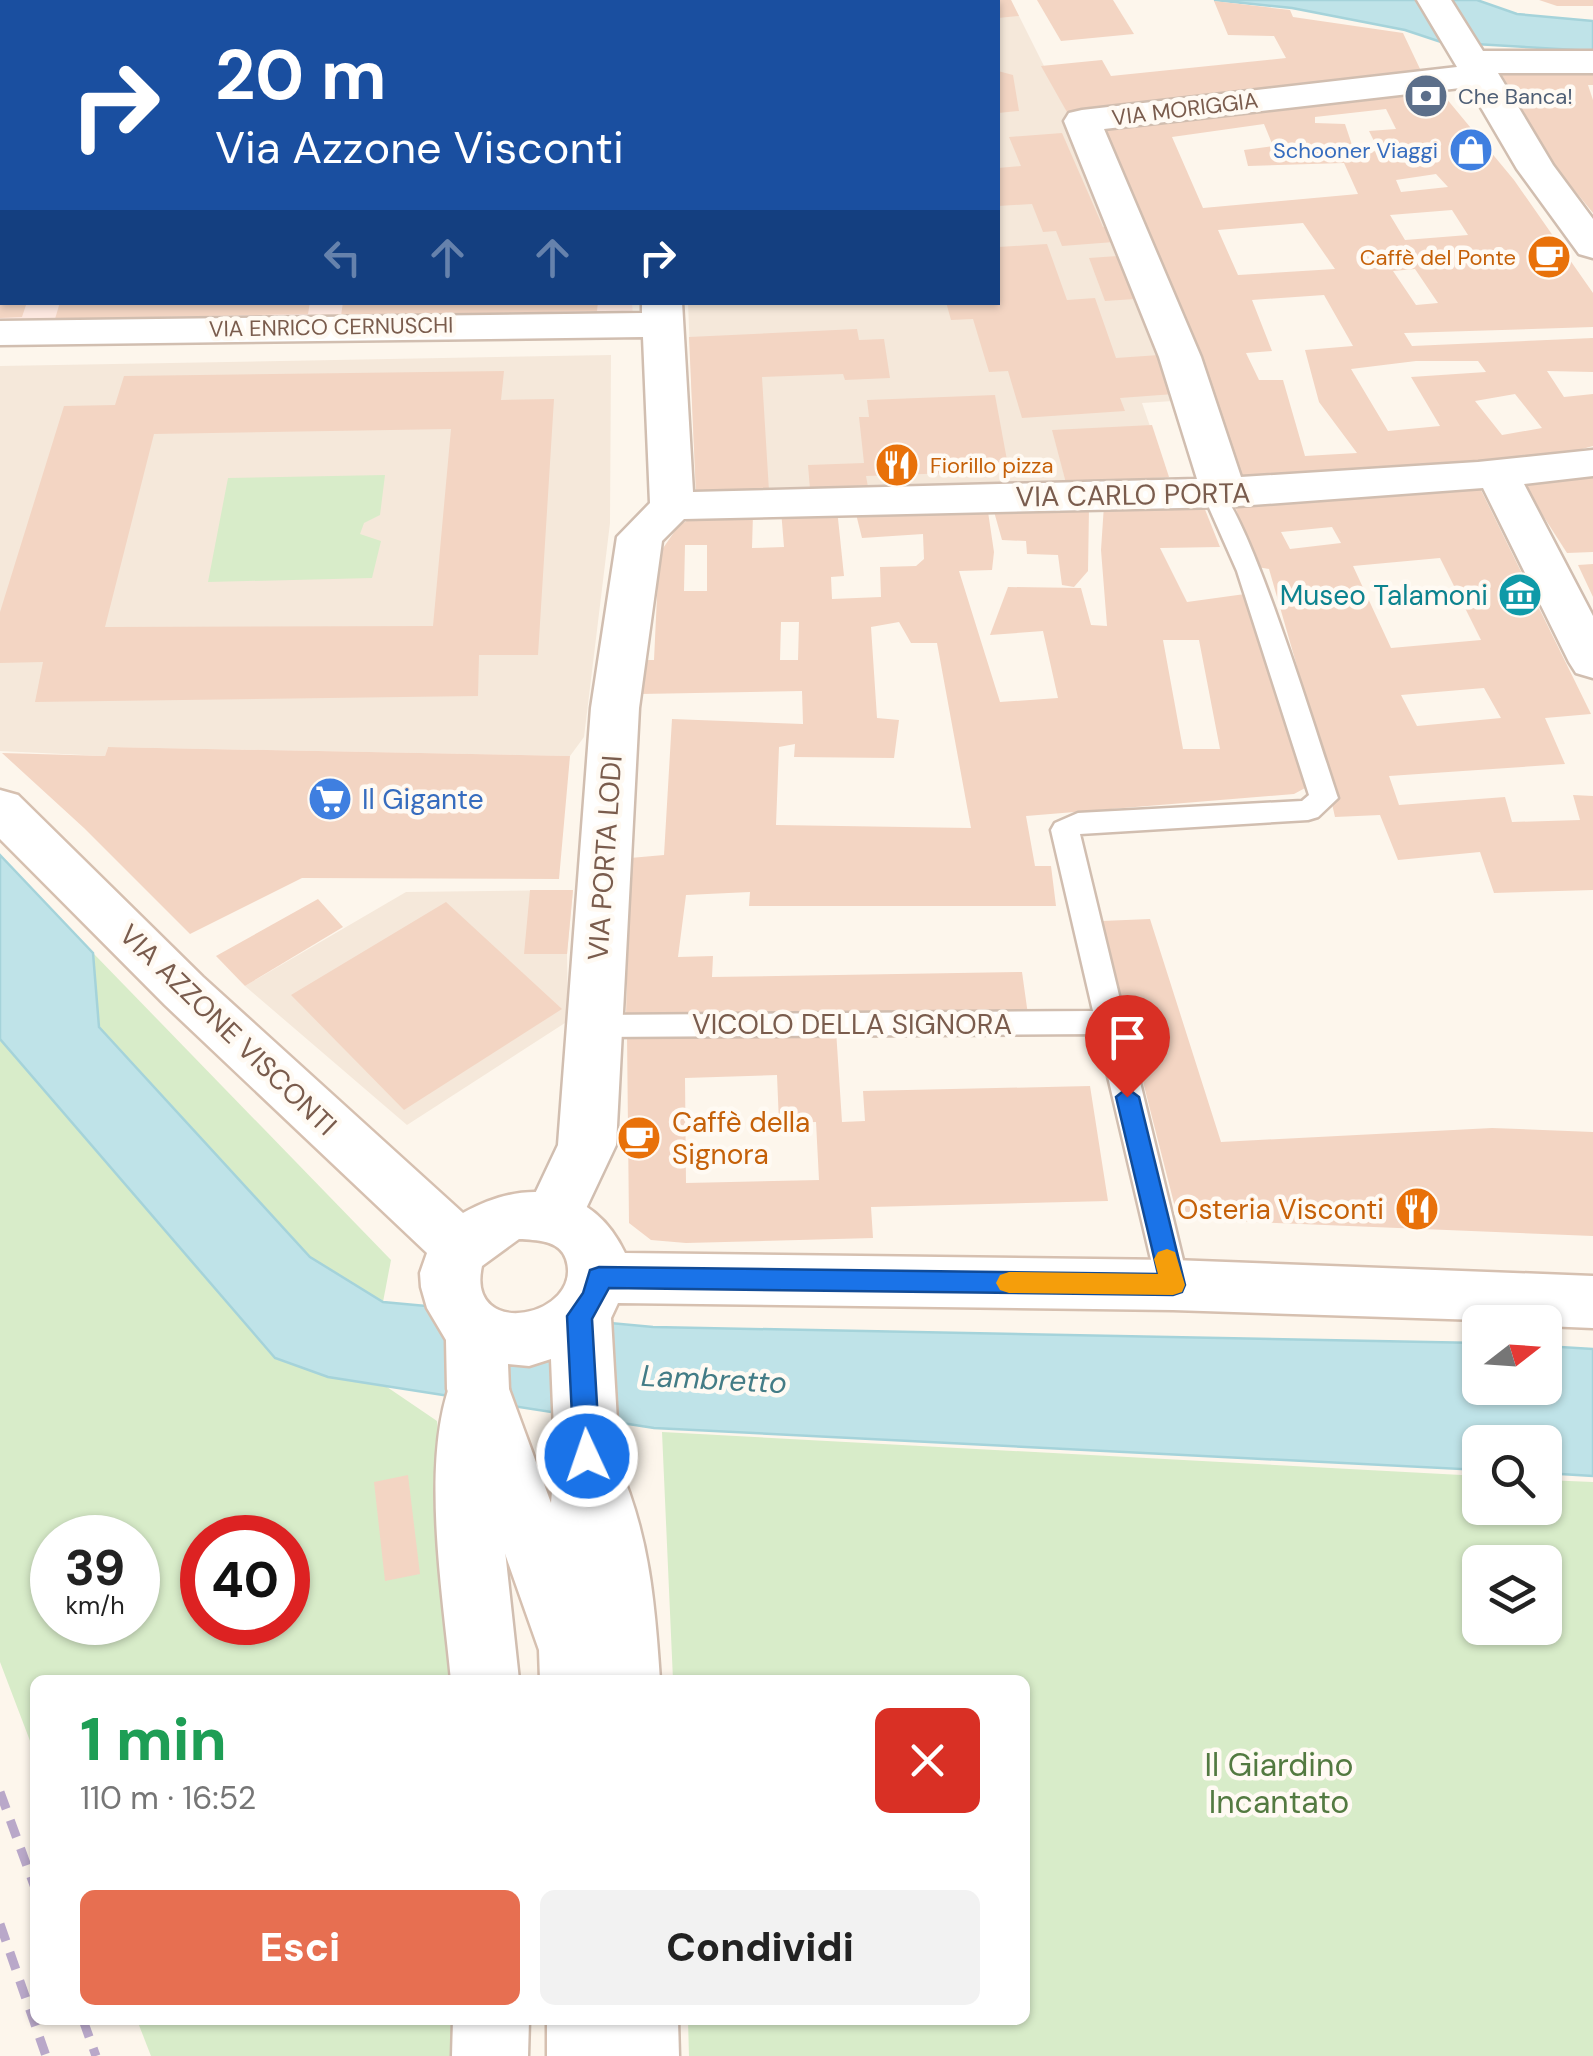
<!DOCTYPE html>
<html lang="it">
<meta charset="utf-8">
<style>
body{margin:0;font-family:"DM Sans",sans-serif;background:#f2f2f2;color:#222;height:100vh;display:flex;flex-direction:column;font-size:38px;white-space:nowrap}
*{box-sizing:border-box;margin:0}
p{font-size:32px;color:#767676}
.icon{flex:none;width:55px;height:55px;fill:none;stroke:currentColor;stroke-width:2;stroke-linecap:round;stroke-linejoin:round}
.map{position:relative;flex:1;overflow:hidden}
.sheet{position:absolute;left:30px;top:1675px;width:1000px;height:350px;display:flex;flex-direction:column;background:#fff;border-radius:15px;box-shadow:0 2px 8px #0004}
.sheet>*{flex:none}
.guide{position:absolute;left:0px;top:0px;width:1000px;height:305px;box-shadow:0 2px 8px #0004;background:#1a4fa0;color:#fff;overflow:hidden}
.needle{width:65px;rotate:73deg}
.tools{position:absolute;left:1462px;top:1305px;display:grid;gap:20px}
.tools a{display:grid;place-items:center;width:100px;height:100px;border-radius:15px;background:#fff;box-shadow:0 2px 8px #0004;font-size:50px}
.speed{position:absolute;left:30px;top:1515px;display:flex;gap:20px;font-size:50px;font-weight:700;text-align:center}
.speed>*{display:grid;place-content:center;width:130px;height:130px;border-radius:50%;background:#fff;box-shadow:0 2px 8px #0004;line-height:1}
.speed small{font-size:25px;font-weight:400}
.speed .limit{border:15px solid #d22;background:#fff;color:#111}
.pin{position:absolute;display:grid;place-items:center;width:85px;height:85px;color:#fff;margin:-102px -42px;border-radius:50% 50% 50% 0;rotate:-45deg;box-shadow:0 0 10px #0007}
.pin .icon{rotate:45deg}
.me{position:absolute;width:110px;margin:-55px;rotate:357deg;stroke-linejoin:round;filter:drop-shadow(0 0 8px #0008)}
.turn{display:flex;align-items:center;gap:35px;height:210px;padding:0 50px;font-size:45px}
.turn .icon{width:130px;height:130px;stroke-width:2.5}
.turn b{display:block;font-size:70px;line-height:85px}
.lanes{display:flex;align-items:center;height:95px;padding:0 50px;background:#0003;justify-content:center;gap:50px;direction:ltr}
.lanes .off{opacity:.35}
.round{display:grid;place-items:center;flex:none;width:105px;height:105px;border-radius:15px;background:#f2f2f2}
.head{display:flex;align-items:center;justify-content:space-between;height:170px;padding:0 50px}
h1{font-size:60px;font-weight:800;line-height:75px;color:#1e9e55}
.cta{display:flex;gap:20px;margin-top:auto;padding:20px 50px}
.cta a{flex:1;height:115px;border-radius:15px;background:#e76f51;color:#fff;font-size:40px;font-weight:800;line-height:115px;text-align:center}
.cta a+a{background:#f2f2f2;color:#222}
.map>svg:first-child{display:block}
.residential{fill:#f5e8da}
.commercial{fill:#fde8e0}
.green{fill:#d8ecc9;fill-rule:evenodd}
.water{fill:#bfe3e8;stroke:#a5d3da;stroke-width:2.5}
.building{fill:#f3d5c3;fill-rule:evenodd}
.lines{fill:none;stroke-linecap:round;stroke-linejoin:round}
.lane-casing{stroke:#d1beb0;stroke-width:5}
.street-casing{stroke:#d1beb0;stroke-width:5}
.secondary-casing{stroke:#d6c0b0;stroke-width:5}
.lane{fill:#fff;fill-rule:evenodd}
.street{fill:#fff;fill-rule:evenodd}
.secondary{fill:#fff;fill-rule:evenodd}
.rail{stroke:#b9a8c9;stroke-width:9;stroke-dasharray:18 12;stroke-linecap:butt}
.route{fill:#1a73e8;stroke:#114b97;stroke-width:2.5}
.slow{fill:#f59e0b}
.labels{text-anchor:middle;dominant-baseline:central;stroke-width:9;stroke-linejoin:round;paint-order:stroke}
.far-service-label{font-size:22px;fill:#4e5e75;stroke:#fffaf3;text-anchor:start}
.far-street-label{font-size:22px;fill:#7a5c4d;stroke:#fffaf3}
.far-shop-label{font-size:22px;fill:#366cbe;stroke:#fffaf3;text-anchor:end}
.far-food-label{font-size:22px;fill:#c56008;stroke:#fffaf3;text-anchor:end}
.street-label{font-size:28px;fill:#7a5c4d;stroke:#fffaf3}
.culture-label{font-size:28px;fill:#0d838f;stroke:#fffaf3;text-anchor:end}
.shop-label{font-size:28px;fill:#366cbe;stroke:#fffaf3;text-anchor:start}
.food-label{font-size:28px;fill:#c56008;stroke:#fffaf3;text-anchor:start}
.water-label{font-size:30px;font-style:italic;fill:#437c86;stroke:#fffaf3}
.near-park-label{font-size:32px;fill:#537a41;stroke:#fffaf3}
</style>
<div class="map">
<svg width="1593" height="2056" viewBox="0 0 1593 2056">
<rect width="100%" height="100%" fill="#fdf6ec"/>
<g class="residential">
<path d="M871,0H1011L1068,114L1189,400L1142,403L1170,484L696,494L688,303L998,302V2H854Z"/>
<path d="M611,355L610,523L584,737L570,756L108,747L105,756L0,751V366Z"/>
<path d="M573,890L567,954L568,1021L407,1125L245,986L406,892Z"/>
</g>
<path class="commercial" d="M0,261L2,302H632L633,316L0,326Z"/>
<g class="green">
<path d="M385,475L380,515L364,523L360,534L381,541L372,578L208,582L228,478Z"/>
<path d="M93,953L391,1260L383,1302L310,1257L99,1027Z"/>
<path d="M0,1039L275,1358L328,1377L387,1387L437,1421L467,1680H35V1754L0,1662ZM52,1538H138V1622H52ZM202,1538H288V1622H202Z"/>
<path d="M662,1432L1480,1476V1508H1545V1480L1593,1482V2056H689L688,2020H1025V1680H673ZM1480,1562H1545V1628H1480Z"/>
<path d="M137,2020H475V2056H151Z"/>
</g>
<g class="water">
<path d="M61,0H871L854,2Z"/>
<path d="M1214,0H1477L1517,14L1593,21V51L1441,42L1405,30L1292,8Z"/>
<path d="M0,855L93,953L99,1027L310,1257L383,1302L653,1327L1480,1343V1388H1545V1346L1593,1349V1476L1545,1473V1442H1480V1470L654,1428L328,1377L275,1358L0,1039Z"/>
</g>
<g class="building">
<path d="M998,0H1011L1019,16L998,18Z"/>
<path d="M1037,0H1113L1134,34L1061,41Z"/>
<path d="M1539,0H1593V6H1557Z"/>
<path d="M1214,1L1290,10L1293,17L1403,33L1421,71L1068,114L1041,66L1102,60L1111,76L1286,58L1274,36L1228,35Z"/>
<path d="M1593,68V85H1588L1593,100V213L1553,164L1502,75L1512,69Z"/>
<path d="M998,71L1013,75L1019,111L998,113Z"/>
<path d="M1436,86L1514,180L1593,293V327L1404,333L1412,346L1593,338V372L1547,371L1564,397L1593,394V446L1535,462L1236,488L1097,124ZM1386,109L1396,129L1369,131L1376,145L1394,144L1402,155L1384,159L1381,151L1345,152L1354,151L1345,124L1315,123V117ZM1264,124L1273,146L1244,150L1248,166L1344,163L1358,194L1203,208L1172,137ZM1436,174L1448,187L1401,192L1396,180ZM1452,210L1468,235L1405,240L1390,215ZM1303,223L1335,269L1238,275L1218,230ZM1415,269L1438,303L1416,305L1393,271ZM1324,295L1353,346L1305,350L1319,402L1357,453L1305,456L1283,380H1259L1246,353L1272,351L1252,300ZM1416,361H1478L1486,372L1411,377L1440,426L1388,431L1351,369ZM1515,394L1542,428L1502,435L1475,401Z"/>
<path d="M1062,133L1103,227L1120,226L1127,241L1062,246L1056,231L1043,232L1032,204L998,206V168L1021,166L1009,137Z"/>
<path d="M1047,244L1067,300L1095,298L1116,358L1159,355L1174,394L1120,398L1125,411L1022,418L1008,371L989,372L973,319L951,320L946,302H998V247Z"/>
<path d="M1132,255L1150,298L1105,301L1089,258Z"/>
<path d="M0,302H27L22,317L0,318Z"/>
<path d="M60,302H310L308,314L55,319Z"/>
<path d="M343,302H598L597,311L341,316Z"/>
<path d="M857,329L859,340L884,339L890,378L845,380L843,374L762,377L769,491L696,494L689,337Z"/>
<path d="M504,371L501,400L554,399L538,655H479L478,696L35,702L43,662L0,663V612L64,406L115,405L124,376ZM451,429L433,626L105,627L154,434Z"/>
<path d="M995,395L1009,471L866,476L868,487L810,489L808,465L864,463L859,417H869L867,400Z"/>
<path d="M1152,425L1169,477L1066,483L1052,430Z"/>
<path d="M1593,476V552L1567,553L1522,483Z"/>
<path d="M1480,488L1591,714L1545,718L1565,764L1389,776L1399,805L1505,797L1512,822L1580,820L1573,795L1593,796V890L1494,893L1480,852L1398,860L1380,815L1335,817L1315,729L1269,569L1257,567L1232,498ZM1332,527L1341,543L1290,549L1281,532ZM1440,558L1481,640L1391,648L1353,566ZM1484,688L1501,718L1417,726L1401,695Z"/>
<path d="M1202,502L1220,547L1160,548L1187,602L1245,594L1307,787L1294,794L1026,816L1035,866H1051L1056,906H749L750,892L686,895L678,957L713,956L712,977L1022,972L1028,1015L834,1019L626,1014L630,858L664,855L672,719L803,724L802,691L640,694L641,660H654L659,554L679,525L702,513L753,514L752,548L784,547L781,510L837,509L844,576L831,577L832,599L881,597L880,567L916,566L924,559L923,534L862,538L854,506L987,505L994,552L992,570L959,571L1000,702L1058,698L1043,631L990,635L1008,587L1081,588L1091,625L1107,626L1101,550L1104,505ZM685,545H707V591H684ZM781,622H799L798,660H780ZM899,622L911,643H937L971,828L776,825L779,747L795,744L794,757L894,758L899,720L877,718L871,627ZM1163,640H1199L1220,749H1183Z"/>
<path d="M993,508H1089L1088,571L1074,587L1062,585L1058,555L1027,554L1026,541L1002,540Z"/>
<path d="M1593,564V597L1578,565Z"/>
<path d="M108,747L570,756L559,879L302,878L190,934L84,828L2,753L105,756Z"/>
<path d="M530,890H573L567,954H524Z"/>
<path d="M318,899L343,927L245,986L216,956Z"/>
<path d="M446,902L562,1009L404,1110L291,995Z"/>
<path d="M1150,919L1221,1142L1492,1128L1593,1132V1236L1178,1219L1102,921Z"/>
<path d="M836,1030L842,1122L865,1121L863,1091L1090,1086L1108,1201L871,1207L873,1238L686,1243L651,1240L629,1223L627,1035ZM777,1075L779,1123L816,1122L819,1180L686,1183L685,1078Z"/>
<path d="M408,1475L420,1574L385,1581L374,1482Z"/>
</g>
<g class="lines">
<defs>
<g id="lane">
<rect x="0" y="139" width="2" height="12"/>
<rect x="0" y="225" width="2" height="12"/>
<path d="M1215,487C1244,494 1323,755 1338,798L1318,817L1308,820L1080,834L1189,1285L1185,1295L1173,1299L1161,1295L1157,1285L1098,1034L595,1037L584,1034L580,1026L584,1018L595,1015L1093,1011L1051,830L1055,823L1078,813L1302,801L1309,795L1237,571L1203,494Z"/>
</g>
<g id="street">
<path d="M30,0H75L76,2H32Z"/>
<rect x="627" y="0" width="34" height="2"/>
<path d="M1417,0H1451L1483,51H1593V73H1498L1553,165L1593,219V258L1579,254L1517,169L1469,87L1104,129L1201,357L1241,477L1478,462L1593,450V476L1524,484L1593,616V678L1576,673L1569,662L1483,488L1224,507L684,519L662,541L639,708L616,1145L574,1234L553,1241L532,1234L524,1217L558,1145L591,708L617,537L650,503L643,337L0,345V321L642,313V302H682L693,492L1197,479L1159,357L1064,121L1069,113L1082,110L1457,67Z"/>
<path d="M478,1362L500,1370L509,1389L501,1462L503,1532L519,1680H451C443,1593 418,1450 456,1370Z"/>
<path d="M594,1453L617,1462C649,1532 655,1604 660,1680H592L588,1581L562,1482L571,1462Z"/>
<path d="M453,2020H529L528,2056H452Z"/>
<path d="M602,2020H678L679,2056H603Z"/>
</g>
<g id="secondary">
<path d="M0,790L18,795L203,977L463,1213C525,1178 592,1184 625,1253L1173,1260L1593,1276V1328L1545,1326V1322L1173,1310L618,1303L611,1318L619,1455L608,1680H540L539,1650L447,1389L446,1340L427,1308L421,1287L420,1273L427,1253L165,1005L0,839ZM519,1239C536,1240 560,1240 566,1259C585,1316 465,1342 482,1266ZM551,1359L555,1455L551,1503L509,1389L508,1364L529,1366Z"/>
<rect x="547" y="2020" width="76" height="36"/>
</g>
</defs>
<use href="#lane" class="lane-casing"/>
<use href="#street" class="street-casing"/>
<use href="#secondary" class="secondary-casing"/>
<use href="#lane" class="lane"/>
<use href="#street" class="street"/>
<use href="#secondary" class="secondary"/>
<g class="rail">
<path d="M0,1792L35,1888"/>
<path d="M0,1924L46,2056"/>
<path d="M83,2020L96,2056"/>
</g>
</g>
<path class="route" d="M1127,1088L1139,1097L1185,1285L1182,1292L1173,1295L609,1288L592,1319L600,1456L597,1464L587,1467L578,1464L574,1456L567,1316L583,1293L590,1270L599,1267L1158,1274L1116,1097Z"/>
<path class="slow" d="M1167,1249L1175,1252L1185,1285L1182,1292L1173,1295L1009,1293L1000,1290L996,1283L1000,1275L1009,1272L1158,1274L1154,1259L1158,1252Z"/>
<defs>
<symbol id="bank-disc" viewBox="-11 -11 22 22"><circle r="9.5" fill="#5c6f8a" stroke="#fffaf3"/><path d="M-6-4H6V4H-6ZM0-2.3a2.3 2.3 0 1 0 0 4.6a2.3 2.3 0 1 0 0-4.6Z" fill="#fff"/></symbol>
<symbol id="shop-disc" viewBox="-11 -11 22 22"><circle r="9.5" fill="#3f7fe0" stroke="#fffaf3"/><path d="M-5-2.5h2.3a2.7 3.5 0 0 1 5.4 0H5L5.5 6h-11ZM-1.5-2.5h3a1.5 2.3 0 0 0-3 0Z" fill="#fff"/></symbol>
<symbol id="cafe-disc" viewBox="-11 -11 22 22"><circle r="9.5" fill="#e8710a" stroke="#fffaf3"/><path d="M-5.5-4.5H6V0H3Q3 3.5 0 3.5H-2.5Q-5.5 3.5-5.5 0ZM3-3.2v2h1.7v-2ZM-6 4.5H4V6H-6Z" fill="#fff"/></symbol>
<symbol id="restaurant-disc" viewBox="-11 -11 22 22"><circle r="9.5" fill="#e8710a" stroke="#fffaf3"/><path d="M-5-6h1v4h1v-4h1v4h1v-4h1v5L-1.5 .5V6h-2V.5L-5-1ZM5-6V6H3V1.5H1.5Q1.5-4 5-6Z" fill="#fff"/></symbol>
<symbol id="museum-disc" viewBox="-11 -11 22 22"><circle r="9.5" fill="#0f9aa8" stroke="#fffaf3"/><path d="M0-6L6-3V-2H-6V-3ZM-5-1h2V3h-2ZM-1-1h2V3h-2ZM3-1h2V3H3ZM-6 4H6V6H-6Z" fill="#fff"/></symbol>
<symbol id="supermarket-disc" viewBox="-11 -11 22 22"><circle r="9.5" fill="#3f7fe0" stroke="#fffaf3"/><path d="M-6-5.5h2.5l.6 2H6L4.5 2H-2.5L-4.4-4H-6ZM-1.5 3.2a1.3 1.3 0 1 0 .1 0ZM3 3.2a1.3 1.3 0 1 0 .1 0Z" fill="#fff"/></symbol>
</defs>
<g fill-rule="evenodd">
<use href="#bank-disc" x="1401" y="71" width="50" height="50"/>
<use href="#shop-disc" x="1446" y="125" width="50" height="50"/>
<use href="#cafe-disc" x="1524" y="232" width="50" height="50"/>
<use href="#restaurant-disc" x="872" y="440" width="50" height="50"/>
<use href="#museum-disc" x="1495" y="570" width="50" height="50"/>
<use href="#supermarket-disc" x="305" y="774" width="50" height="50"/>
<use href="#cafe-disc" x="614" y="1113" width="50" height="50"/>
<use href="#restaurant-disc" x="1392" y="1184" width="50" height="50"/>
</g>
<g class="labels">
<g class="far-service-label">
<text x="1458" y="96">Che Banca!</text>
</g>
<g class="far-street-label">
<text transform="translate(1185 109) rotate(-7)">VIA MORIGGIA</text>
<text transform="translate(331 327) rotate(-1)">VIA ENRICO CERNUSCHI</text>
</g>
<g class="far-shop-label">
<text x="1438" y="150">Schooner Viaggi</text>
</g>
<g class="far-food-label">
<text x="1516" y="257">Caffè del Ponte</text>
<text x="930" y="465" text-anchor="start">Fiorillo pizza</text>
</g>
<g class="street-label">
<text transform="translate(1133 495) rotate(-1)">VIA CARLO PORTA</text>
<text transform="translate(605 858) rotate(-86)">VIA PORTA LODI</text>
<text x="852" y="1024">VICOLO DELLA SIGNORA</text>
<text transform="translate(228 1030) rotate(44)">VIA AZZONE VISCONTI</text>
</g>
<g class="culture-label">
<text x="1488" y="595">Museo Talamoni</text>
</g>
<g class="shop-label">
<text x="362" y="799">Il Gigante</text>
</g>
<g class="food-label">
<text x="672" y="1122">Caffè della<tspan x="672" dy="32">Signora</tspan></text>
<text x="1384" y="1209" text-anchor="end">Osteria Visconti</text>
</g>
<g class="water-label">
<text transform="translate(714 1379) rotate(3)">Lambretto</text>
</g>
<g class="near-park-label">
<text x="1279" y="1765">Il Giardino<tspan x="1279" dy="37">Incantato</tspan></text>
</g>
</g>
</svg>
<div class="tools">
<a><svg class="needle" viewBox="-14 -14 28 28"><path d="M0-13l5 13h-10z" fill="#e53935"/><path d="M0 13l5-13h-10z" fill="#767676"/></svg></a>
<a><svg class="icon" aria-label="search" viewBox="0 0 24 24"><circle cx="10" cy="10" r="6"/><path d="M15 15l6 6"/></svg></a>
<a><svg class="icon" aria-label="layers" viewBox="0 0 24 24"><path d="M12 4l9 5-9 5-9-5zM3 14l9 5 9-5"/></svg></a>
</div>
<div class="speed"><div>39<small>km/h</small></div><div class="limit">40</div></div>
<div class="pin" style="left:1127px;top:1097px;background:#d93025"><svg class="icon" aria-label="arrive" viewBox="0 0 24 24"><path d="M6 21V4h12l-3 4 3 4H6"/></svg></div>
<svg class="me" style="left:587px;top:1456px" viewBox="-20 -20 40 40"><circle r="17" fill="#1a73e8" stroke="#fff" stroke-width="3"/><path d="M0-11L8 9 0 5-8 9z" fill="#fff"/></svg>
<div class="guide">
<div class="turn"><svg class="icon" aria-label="right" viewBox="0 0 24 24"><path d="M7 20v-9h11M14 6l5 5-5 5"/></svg><div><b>20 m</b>Via Azzone Visconti</div></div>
<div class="lanes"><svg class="icon off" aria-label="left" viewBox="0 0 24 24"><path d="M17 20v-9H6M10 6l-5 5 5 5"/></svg><svg class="icon off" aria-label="ahead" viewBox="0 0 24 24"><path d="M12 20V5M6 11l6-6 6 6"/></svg><svg class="icon off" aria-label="ahead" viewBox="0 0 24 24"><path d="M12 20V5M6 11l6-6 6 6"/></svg><svg class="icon" aria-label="right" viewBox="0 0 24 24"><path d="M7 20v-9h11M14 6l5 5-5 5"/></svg></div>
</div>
<section class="sheet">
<div class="head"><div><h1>1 min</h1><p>110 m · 16:52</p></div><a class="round" style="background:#d93025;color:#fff"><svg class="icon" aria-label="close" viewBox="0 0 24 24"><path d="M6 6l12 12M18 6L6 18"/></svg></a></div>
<div class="cta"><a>Esci</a><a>Condividi</a></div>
</section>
</div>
